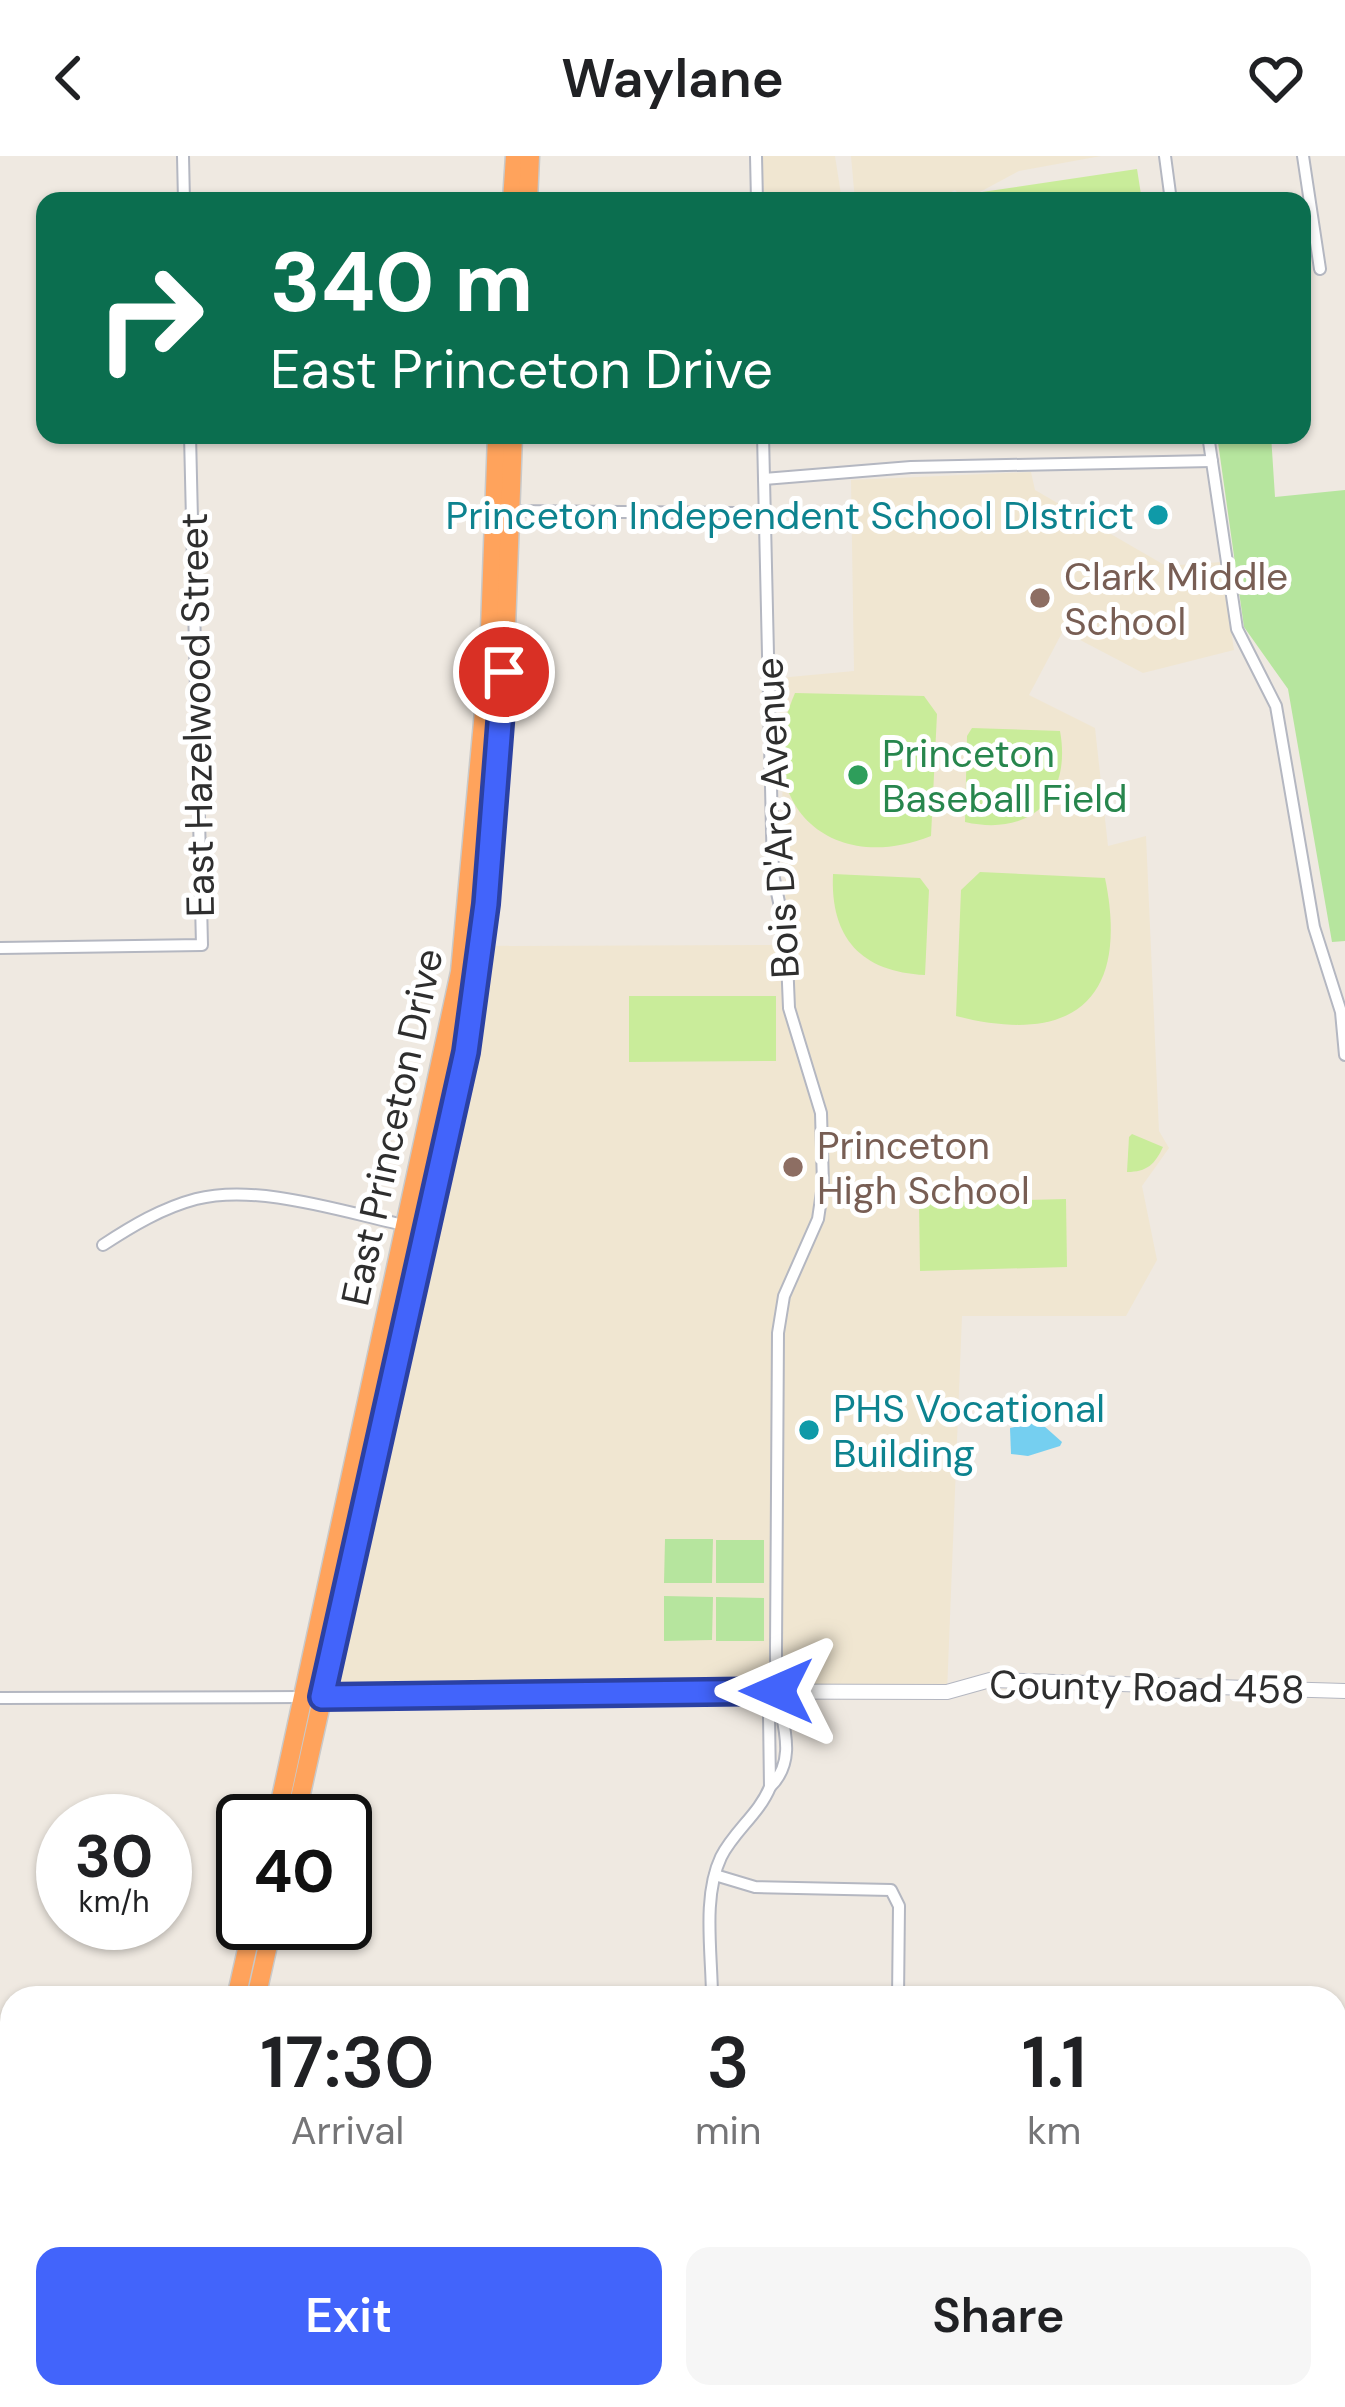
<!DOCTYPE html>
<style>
body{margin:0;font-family:"DM Sans",sans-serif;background:#f6f6f6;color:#202124;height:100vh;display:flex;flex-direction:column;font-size:45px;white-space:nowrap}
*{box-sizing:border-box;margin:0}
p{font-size:39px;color:#757577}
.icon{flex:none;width:66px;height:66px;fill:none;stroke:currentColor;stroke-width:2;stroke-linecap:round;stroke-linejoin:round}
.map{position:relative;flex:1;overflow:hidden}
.drawer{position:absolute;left:0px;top:1830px;width:1347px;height:423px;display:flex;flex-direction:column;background:#fff;border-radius:36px 36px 0 0;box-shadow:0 3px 9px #0004}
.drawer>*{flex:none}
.top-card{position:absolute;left:36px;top:36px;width:1275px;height:252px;border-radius:24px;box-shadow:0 3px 9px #0004;background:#0b6e4f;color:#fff;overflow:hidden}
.speed{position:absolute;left:36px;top:1638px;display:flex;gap:24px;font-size:60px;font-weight:700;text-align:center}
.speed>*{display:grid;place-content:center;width:156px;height:156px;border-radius:50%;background:#fff;box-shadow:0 3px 9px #0004;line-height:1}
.speed small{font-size:30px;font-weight:400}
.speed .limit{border:6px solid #111;border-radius:18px;background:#fff;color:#111}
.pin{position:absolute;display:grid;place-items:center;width:102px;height:102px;color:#fff;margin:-51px;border:6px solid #fff;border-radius:50%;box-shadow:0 3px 12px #0007}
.me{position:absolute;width:132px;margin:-66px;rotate:270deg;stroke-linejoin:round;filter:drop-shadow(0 0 9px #0008)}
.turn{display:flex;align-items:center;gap:42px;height:252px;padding:0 36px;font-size:54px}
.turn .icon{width:156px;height:156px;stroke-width:2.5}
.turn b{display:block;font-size:84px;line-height:102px}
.eta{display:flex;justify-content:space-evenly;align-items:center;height:204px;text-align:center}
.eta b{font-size:72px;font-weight:600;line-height:84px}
.cta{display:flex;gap:24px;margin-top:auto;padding:24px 36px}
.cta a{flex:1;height:138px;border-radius:24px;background:#4264fb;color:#fff;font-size:48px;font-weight:600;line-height:138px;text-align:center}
.cta a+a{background:#f6f6f6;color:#202124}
header{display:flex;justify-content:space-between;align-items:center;height:156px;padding:0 36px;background:#fff;font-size:54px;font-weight:600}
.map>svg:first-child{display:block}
.education{fill:#f0e6d1}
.green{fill:#b6e59e}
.pitch{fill:#c9ec9a}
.water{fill:#75cff0}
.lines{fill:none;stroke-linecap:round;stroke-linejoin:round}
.street-casing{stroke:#b4b7c1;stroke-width:14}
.secondary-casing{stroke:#b4b7c1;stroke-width:16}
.highway-casing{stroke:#c9c9c9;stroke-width:21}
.street{stroke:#fff;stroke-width:10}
.secondary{stroke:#fff;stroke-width:14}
.highway{stroke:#ffa35c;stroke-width:18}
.route-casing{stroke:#2b41a3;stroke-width:30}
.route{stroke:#4264fb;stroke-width:21}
.culture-dot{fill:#0f9aa8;stroke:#fff;stroke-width:4.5}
.education-dot{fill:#8d6e63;stroke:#fff;stroke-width:4.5}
.leisure-dot{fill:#2e9e5b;stroke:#fff;stroke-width:4.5}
.labels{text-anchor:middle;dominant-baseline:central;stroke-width:10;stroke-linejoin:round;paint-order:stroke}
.culture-label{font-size:39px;fill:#0d838f;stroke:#fff;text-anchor:end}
.education-label{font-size:39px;fill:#785e54;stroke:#fff;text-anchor:start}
.street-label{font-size:39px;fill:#2e2e2e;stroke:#fff}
.leisure-label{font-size:39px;fill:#27864d;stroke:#fff;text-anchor:start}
</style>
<header><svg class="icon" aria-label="back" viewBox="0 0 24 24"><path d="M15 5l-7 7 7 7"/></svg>Waylane<svg class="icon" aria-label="heart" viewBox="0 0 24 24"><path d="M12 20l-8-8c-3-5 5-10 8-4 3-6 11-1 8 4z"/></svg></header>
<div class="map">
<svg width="1345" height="2251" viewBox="0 0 1345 2251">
<rect width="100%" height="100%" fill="#efe9e1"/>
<g class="education">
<path d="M762,0H835L842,45H764Z"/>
<path d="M851,0H1101L1019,15L965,44L955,34L935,45H855Z"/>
<path d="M1031,316L1035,334L1166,410L1221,406L1234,494L1143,517L1063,475L1029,539L1095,572L1108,690L1146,680L1159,975L1169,992L1142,1030L1157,1104L1126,1160H962L947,1536L531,1539L336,1531L469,790L787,789L779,522L854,515L851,324Z"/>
</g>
<g class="green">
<path d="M1217,279H1271L1275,341L1345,334V785L1332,786L1288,533L1244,471Z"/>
<path d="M665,1383H713L712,1427H664Z"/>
<rect x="716" y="1384" width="48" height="43"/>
<path d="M664,1440L713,1441L712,1484L664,1485Z"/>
<path d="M716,1441L764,1442V1485H716Z"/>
</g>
<g class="pitch">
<path d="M1137,13L1142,45H983L982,36Z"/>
<path d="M795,537L924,540L937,558L931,680C825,722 749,641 795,537Z"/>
<path d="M972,572L1060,575C1072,641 1031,681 965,666L967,580Z"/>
<path d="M980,716L1105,722C1130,844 1073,890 956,860L961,734Z"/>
<path d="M833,718L920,722L929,734L925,819C861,816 830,782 833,718Z"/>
<path d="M629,840H776V905L629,906Z"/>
<path d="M1132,978L1163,991C1155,1008 1147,1016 1127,1016L1129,981Z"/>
<path d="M1066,1043L1067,1111L920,1115L919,1047Z"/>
</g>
<g class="water">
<path d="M1033,1267L1044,1270L1062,1286L1060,1290L1028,1300L1011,1298L1010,1272Z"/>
<path d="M252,2241H318L319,2251H258Z"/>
</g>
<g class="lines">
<defs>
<g id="street">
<path d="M183,0L184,45"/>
<path d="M756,0L757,45"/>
<path d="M1165,0L1171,45"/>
<path d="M1303,0L1320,113"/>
<path d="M763,279L773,718L786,779L789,852L821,957L823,1029L818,1063L784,1140L778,1177L776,1493C776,1506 776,1519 777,1532C781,1565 799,1603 770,1631L769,1559L777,1536"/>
<path d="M1208,279L1237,473L1276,550L1314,771L1341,856L1345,899"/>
<path d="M764,323L911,311L1212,305"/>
<path d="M510,355L735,357"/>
<path d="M0,792L202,789L190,279"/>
<path d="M103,1089C132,1070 162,1052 196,1043C259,1027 346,1057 409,1070"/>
<path d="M0,1542L303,1541"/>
<path d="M715,1719L755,1731L891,1734L899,1750L898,1842"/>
<path d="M712,1842C712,1798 702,1741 721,1701C734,1675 759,1658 770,1631"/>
<path d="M0,1939L12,1934"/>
<path d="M662,2241L663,2251"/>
<path d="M468,2251L471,2241"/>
<path d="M895,2251V2241"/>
</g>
<path id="secondary" d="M314,1541L596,1535L947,1536L990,1524L1345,1535"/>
<g id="highway">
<path d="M512,45L515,0"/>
<path d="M528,45L530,0"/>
<path d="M276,1665L460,816L489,501L497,279"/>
<path d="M295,1665L466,896L486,748L505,500L513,279"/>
<path d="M236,1842L253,1767"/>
<path d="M256,1842L273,1767"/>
<path d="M145,2251L147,2241"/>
<path d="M167,2251L169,2241"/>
</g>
</defs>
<use href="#street" class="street-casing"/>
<use href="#secondary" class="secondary-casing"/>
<use href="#highway" class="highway-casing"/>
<use href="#street" class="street"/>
<use href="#secondary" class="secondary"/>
<use href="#highway" class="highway"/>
</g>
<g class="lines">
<defs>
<path id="route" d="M504,516L486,748L466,896L322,1541L777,1535"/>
</defs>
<use href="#route" class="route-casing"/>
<use href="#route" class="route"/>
</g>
<g class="culture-dot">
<circle cx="1158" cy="359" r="12"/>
<circle cx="809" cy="1274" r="12"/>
</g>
<g class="education-dot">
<circle cx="1040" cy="442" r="12"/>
<circle cx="793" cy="1011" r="12"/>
</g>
<circle class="leisure-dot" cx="858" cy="619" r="12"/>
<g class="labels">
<g class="culture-label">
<text x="1134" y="359">Princeton Independent School DIstrict</text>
<text x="833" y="1252" text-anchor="start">PHS Vocational<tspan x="833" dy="45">Building</tspan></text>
</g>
<g class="education-label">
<text x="1064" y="420">Clark Middle<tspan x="1064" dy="45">School</tspan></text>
<text x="817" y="989">Princeton<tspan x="817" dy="45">High School</tspan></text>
</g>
<g class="street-label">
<text transform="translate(197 559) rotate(-91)">East Hazelwood Street</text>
<text transform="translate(777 662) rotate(-93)">Bois D'Arc Avenue</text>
<text transform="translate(392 971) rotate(-78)">East Princeton Drive</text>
<text transform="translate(1147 1531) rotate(1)">County Road 458</text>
</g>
<g class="leisure-label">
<text x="882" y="597">Princeton<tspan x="882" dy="45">Baseball Field</tspan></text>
</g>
</g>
</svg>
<div class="speed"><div>30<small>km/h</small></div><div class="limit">40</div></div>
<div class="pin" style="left:504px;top:516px;background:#d93025"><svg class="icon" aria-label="arrive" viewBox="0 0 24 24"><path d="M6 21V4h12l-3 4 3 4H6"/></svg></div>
<svg class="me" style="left:777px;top:1535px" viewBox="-20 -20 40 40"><path d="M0-17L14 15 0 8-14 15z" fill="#4264fb" stroke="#fff" stroke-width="4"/></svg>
<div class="top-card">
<div class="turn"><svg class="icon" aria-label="right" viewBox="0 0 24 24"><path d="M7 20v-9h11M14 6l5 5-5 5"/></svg><div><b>340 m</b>East Princeton Drive</div></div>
</div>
<section class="drawer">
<div class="eta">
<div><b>17:30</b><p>Arrival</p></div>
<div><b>3</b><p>min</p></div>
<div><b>1.1</b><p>km</p></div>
</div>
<div class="cta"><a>Exit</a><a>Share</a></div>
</section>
</div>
